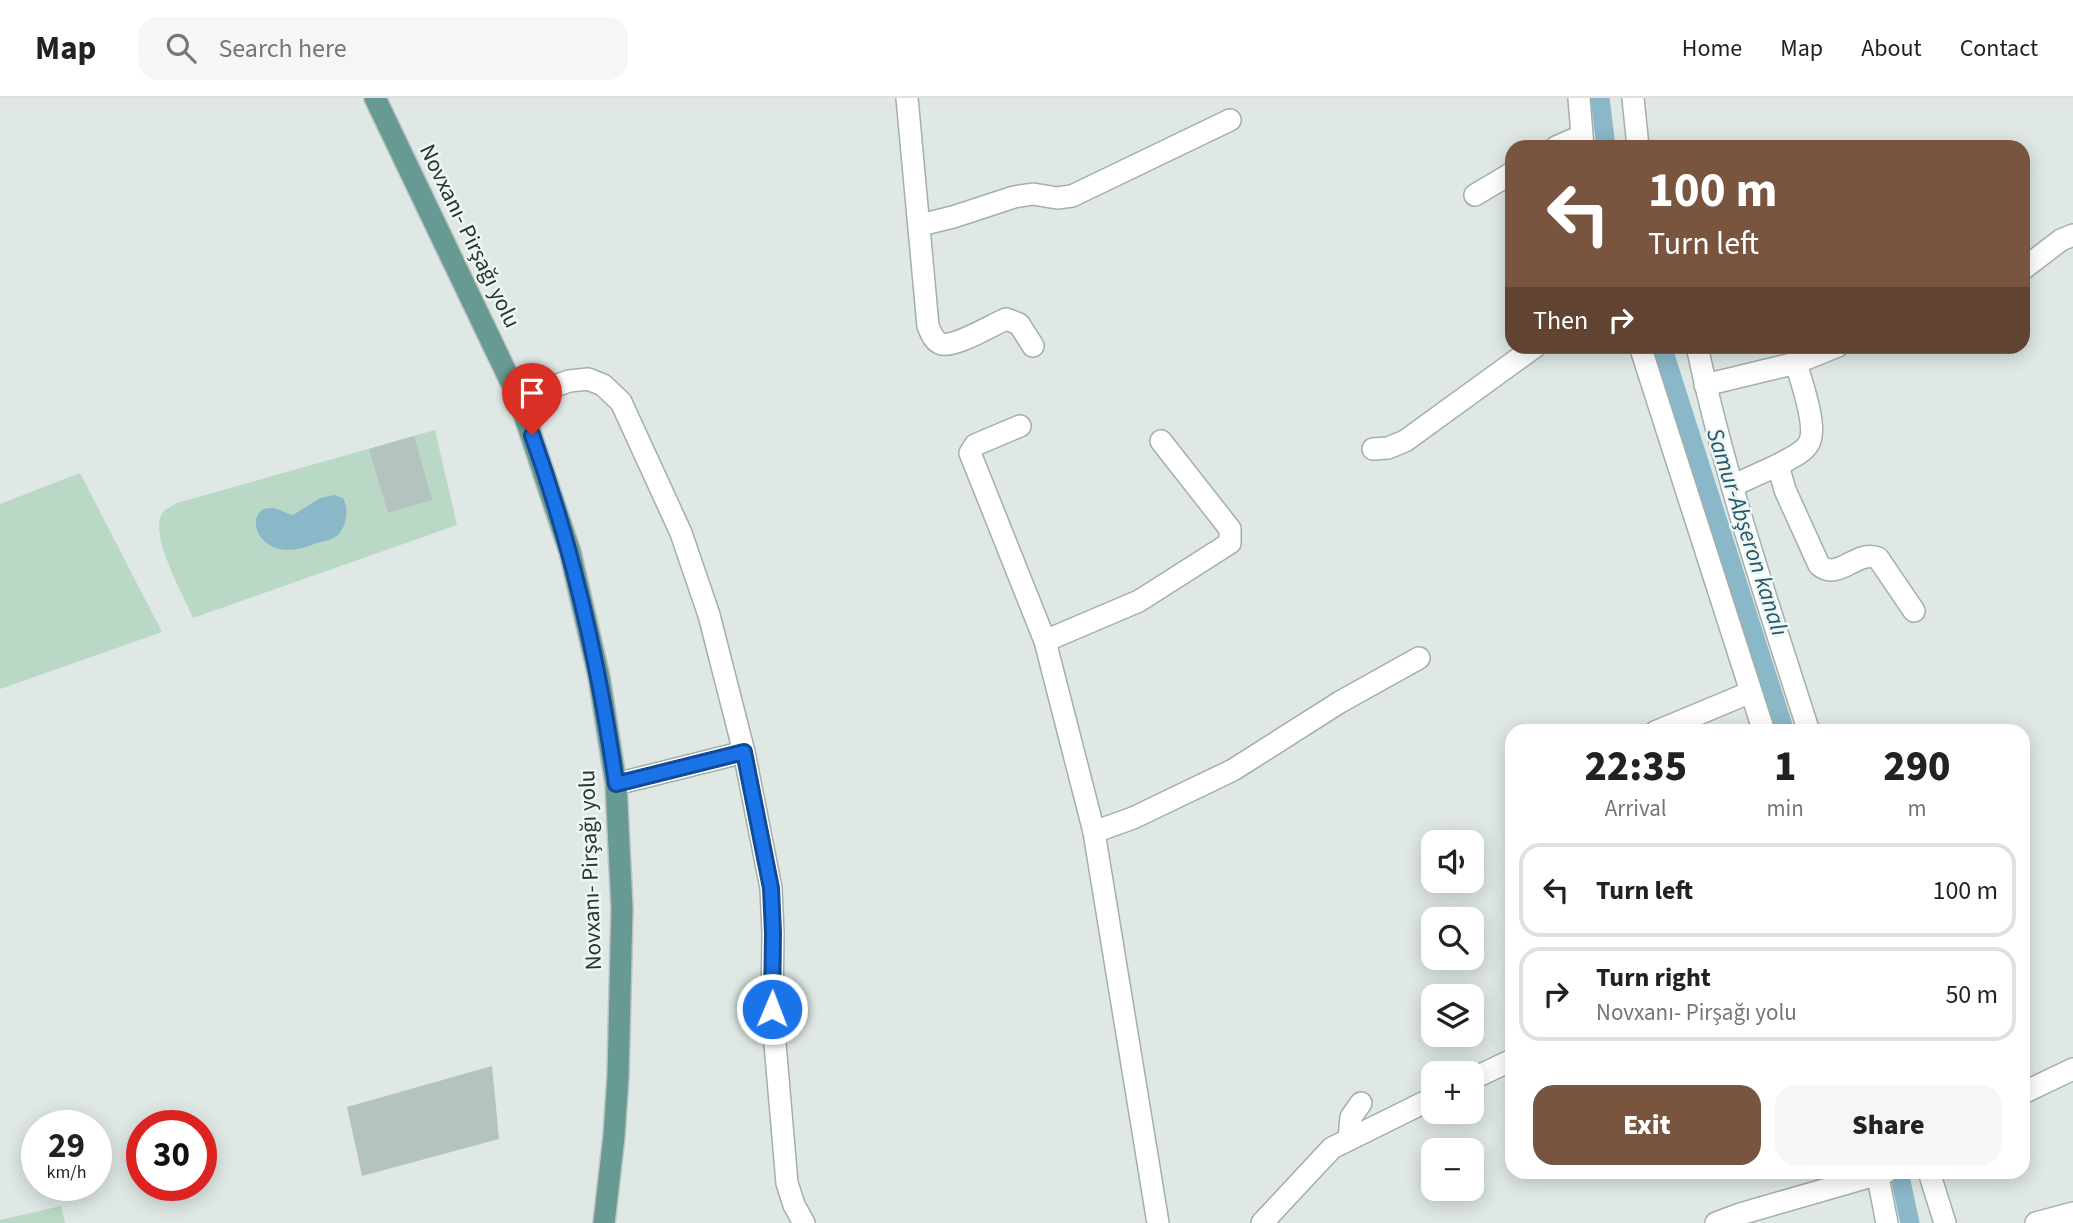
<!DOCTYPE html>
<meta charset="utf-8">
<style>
body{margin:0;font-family:"Source Sans 3",sans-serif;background:#f6f6f6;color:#222;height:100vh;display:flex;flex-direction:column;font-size:26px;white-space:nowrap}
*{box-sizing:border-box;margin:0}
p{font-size:23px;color:#767676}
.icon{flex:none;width:38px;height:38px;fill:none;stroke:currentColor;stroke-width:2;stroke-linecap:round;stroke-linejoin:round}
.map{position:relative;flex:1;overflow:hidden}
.side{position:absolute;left:1505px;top:626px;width:525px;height:455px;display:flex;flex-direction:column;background:#fff;border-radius:21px;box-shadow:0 4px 18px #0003}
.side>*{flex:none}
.banner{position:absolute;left:1505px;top:42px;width:525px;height:214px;border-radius:21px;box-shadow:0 4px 18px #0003;background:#79543e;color:#fff;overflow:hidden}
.buttons{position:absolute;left:1421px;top:732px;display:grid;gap:14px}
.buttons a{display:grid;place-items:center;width:63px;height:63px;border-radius:14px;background:#fff;box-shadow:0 4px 18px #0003;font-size:35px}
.speed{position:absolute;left:21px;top:1012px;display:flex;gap:14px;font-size:35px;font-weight:700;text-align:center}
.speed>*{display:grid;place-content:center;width:91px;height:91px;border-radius:50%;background:#fff;box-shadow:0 4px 18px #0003;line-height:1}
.speed small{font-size:18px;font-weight:400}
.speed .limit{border:10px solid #d22;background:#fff;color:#111}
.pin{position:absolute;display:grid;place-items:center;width:60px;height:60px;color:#fff;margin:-72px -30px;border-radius:50% 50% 50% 0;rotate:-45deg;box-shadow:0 0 7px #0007}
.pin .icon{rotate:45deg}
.me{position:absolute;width:77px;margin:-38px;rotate:1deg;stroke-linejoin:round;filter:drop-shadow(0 0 5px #0008)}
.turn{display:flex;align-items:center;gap:24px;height:147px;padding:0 28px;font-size:32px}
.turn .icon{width:91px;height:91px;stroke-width:2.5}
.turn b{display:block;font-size:49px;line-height:60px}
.then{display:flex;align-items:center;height:66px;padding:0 28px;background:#0003;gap:14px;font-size:26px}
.eta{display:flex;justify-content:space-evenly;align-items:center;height:119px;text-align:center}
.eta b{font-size:42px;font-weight:800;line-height:49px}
.button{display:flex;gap:14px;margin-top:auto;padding:14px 28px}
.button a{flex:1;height:80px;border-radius:21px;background:#79543e;color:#fff;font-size:28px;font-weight:800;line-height:80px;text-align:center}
.button a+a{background:#f6f6f6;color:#222}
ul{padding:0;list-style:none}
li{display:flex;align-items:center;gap:21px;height:94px;margin:0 14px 10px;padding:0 14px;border:4px solid #e0e0e0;border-radius:21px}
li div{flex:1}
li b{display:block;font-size:26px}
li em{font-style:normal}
header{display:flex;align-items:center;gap:42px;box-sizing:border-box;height:98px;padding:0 35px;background:#fff;border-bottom:2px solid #e0e0e0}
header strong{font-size:33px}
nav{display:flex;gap:38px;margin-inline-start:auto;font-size:24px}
.search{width:490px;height:63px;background:#f6f6f6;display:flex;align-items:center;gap:18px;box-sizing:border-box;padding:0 24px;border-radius:21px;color:#767676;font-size:26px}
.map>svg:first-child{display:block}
.green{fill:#b9d8c5}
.water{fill:#8bb8c9}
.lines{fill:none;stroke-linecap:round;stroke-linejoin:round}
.canal{stroke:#8bb8c9;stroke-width:19}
.building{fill:#b4c3be}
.minor-casing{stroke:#a2afac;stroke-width:24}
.major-casing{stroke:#bcc3c2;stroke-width:24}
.minor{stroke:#fff;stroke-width:21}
.major{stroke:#679a93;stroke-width:21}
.route-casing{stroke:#114b97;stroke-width:18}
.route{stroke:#1a73e8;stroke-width:12}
.labels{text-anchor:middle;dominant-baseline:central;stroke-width:5;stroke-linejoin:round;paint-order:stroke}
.street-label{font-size:23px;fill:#213733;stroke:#eff6f3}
.water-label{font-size:24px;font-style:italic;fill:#22576c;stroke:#eff6f3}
</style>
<header>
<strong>Map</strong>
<div class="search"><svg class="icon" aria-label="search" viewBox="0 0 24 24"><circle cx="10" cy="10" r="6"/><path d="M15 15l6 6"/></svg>Search here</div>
<nav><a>Home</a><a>Map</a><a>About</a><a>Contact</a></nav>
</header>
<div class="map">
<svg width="2073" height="1125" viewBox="0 0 2073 1125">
<rect width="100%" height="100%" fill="#dfe8e5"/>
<g class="green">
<path d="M435,332L457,427L193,520C184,498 147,434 163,414C166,411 173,407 177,405Z"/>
<path d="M80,375L162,534L0,591V406Z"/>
<path d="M61,1108L65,1125H0V1122Z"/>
</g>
<path class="water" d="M334,397L343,400C349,411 347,426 339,436C332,443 323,443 314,446C255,471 240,407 273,410C278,410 286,416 293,417L320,400Z"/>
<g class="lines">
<g class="canal">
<path d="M1600,0L1606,49"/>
<path d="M1662,248L1785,634"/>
<path d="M1899,1074L1910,1125"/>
</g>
</g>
<g class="building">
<path d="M414,338L432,402L388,415L369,351Z"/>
<path d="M492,968L499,1041L362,1078L347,1009Z"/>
</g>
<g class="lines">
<defs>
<g id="minor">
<path d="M907,0L928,228C931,235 934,244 942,246C956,249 992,227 1006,221L1019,226L1033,248"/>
<path d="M1579,0L1583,49"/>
<path d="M1633,0L1638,49"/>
<path d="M1556,49L1581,38"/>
<path d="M1475,97L1512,75"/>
<path d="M920,127L953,119L1014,99L1033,96L1057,100L1072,98L1230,22"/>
<path d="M2023,171L2061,142L2073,137"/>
<path d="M1640,248L1764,634"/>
<path d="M1697,248C1725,380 1768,506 1809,634"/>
<path d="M1705,287L1796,265L1838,248"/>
<path d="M519,301L569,283L588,281L603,287L621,304L681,435L709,517L744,654L771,790L773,835L772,911L787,1085L794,1107L804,1125"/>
<path d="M1020,328L975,347L970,355L1045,543L1094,734L1158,1125"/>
<path d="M1373,351L1388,350L1405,343L1536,248"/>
<path d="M1778,367C1788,361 1803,356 1809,345C1818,329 1801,283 1796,265"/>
<path d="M1732,388L1778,367L1785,392L1819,467C1838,484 1857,451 1878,460L1914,513"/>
<path d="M1045,543L1139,503L1230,445V431L1161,343"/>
<path d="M1655,634L1751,594"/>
<path d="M616,686L744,654"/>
<path d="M1094,734L1133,720L1233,672L1340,604L1419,560"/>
<path d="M1472,981L1512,962"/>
<path d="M2023,995L2073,971"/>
<path d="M1349,1041L1351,1019L1361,1005"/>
<path d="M1877,1074L1887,1125"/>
<path d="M1929,1074L1945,1125"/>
<path d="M1262,1125L1332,1050L1433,1000"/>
<path d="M1716,1125L1740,1116L1886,1074"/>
<path d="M2036,1125L2073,1115"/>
</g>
<path id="major" d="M375,0L519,301L570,454L599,579L616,686L622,811L618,978L614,1038L604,1125"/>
</defs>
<use href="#minor" class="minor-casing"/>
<use href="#major" class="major-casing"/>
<use href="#minor" class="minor"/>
<use href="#major" class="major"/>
</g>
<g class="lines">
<defs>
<path id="route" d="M532,337C573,451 599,566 616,686L744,654L771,790L773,835L772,911"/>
</defs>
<use href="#route" class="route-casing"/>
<use href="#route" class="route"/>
</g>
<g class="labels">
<g class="street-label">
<text transform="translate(470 138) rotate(64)">Novxanı- Pirşağı yolu</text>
<text transform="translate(590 772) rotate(-92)">Novxanı- Pirşağı yolu</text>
</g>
<g class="water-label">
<text transform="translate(1747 434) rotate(72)">Samur-Abşeron kanalı</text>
</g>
</g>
</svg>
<div class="buttons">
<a><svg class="icon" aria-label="sound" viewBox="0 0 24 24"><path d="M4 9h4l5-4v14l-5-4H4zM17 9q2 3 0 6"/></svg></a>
<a><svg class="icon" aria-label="search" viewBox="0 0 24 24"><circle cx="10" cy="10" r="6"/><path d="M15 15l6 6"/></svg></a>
<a><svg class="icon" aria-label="layers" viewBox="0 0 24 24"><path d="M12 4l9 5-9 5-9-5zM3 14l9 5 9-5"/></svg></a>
<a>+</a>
<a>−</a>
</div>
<div class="speed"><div>29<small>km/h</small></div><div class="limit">30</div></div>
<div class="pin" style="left:532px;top:337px;background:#d93025"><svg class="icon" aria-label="arrive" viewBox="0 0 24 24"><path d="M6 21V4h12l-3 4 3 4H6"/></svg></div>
<svg class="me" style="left:772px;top:911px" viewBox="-20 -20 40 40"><circle r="17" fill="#1a73e8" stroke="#fff" stroke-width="3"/><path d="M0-11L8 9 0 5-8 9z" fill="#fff"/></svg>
<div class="banner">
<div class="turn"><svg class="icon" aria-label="left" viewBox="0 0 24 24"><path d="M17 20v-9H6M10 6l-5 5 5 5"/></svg><div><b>100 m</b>Turn left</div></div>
<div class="then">Then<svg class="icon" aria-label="right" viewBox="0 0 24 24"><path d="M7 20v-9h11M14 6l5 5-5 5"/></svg></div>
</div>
<section class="side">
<div class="eta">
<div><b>22:35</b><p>Arrival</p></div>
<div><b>1</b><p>min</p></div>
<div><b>290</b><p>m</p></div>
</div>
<ul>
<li><svg class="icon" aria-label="left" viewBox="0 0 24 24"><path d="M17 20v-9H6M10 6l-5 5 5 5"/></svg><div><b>Turn left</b></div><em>100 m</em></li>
<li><svg class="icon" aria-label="right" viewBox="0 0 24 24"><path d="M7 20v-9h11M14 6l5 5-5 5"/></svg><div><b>Turn right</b><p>Novxanı- Pirşağı yolu</p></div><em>50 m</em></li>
</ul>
<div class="button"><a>Exit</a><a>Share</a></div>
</section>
</div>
